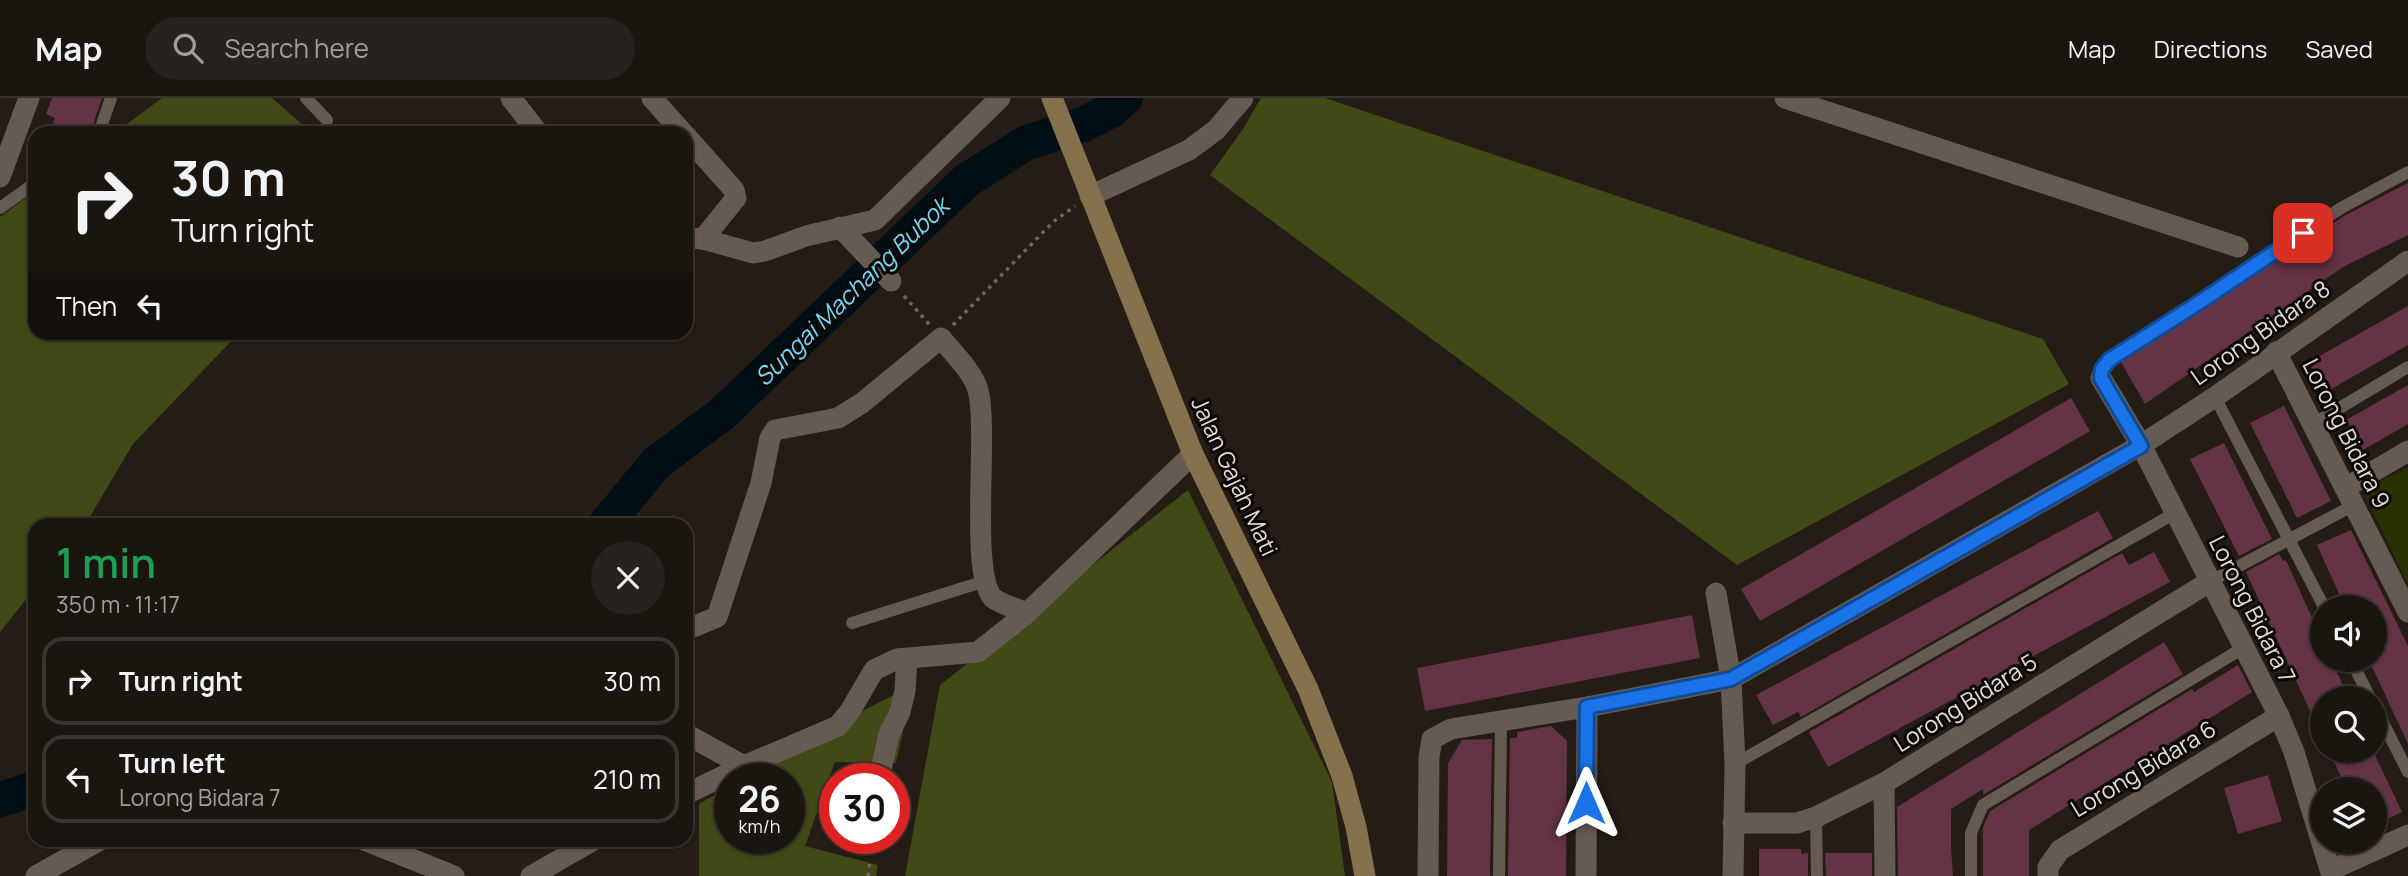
<!DOCTYPE html>
<meta charset="utf-8">
<style>
body{margin:0;font-family:Manrope,sans-serif;background:#28221e;color:#f1f3f6;height:100vh;display:flex;flex-direction:column;font-size:26px;white-space:nowrap}
*{box-sizing:border-box;margin:0}
p{font-size:23px;color:#a09f9f}
.icon{flex:none;width:38px;height:38px;fill:none;stroke:currentColor;stroke-width:2;stroke-linecap:round;stroke-linejoin:round}
.map{position:relative;flex:1;overflow:hidden}
.side{position:absolute;left:28px;top:420px;width:665px;height:329px;display:flex;flex-direction:column;background:#1b1510;border-radius:21px;box-shadow:0 2px 5px #0004,0 0 0 2px #393430}
.side>*{flex:none}
.guide{position:absolute;left:28px;top:28px;width:665px;height:214px;border-radius:21px;box-shadow:0 2px 5px #0004,0 0 0 2px #393430;background:#1b1510;color:#f1f3f6;overflow:hidden}
.buttons{position:absolute;left:2310px;top:497px;display:grid;gap:14px}
.buttons a{display:grid;place-items:center;width:77px;height:77px;border-radius:50%;background:#1b1510;box-shadow:0 2px 5px #0004,0 0 0 2px #393430;font-size:35px}
.speed{position:absolute;left:714px;top:665px;display:flex;gap:14px;font-size:35px;font-weight:700;text-align:center}
.speed>*{display:grid;place-content:center;width:91px;height:91px;border-radius:50%;background:#1b1510;box-shadow:0 2px 5px #0004,0 0 0 2px #393430;line-height:1}
.speed small{font-size:18px;font-weight:400}
.speed .limit{border:10px solid #d22;background:#fff;color:#111}
.pin{position:absolute;display:grid;place-items:center;width:60px;height:60px;color:#fff;margin:-30px;border-radius:14px;box-shadow:0 4px 10px #0006}
.me{position:absolute;width:77px;margin:-38px;rotate:0deg;stroke-linejoin:round;filter:drop-shadow(0 0 5px #0008)}
.turn{display:flex;align-items:center;gap:24px;height:147px;padding:0 28px;font-size:32px}
.turn .icon{width:91px;height:91px;stroke-width:2.5}
.turn b{display:block;font-size:49px;line-height:60px}
.then{display:flex;align-items:center;height:66px;padding:0 28px;background:#0003;gap:14px;font-size:26px}
.round{display:grid;place-items:center;flex:none;width:74px;height:74px;border-radius:37px;background:#28221e}
.head{display:flex;align-items:center;justify-content:space-between;height:119px;padding:0 28px}
h1{font-size:42px;font-weight:600;line-height:52px;color:#1e9e55}
ul{padding:0;list-style:none}
li{display:flex;align-items:center;gap:21px;height:88px;margin:0 14px 10px;padding:0 14px;border:4px solid #393430;border-radius:21px}
li div{flex:1}
li b{display:block;font-size:26px}
li em{font-style:normal}
header{display:flex;align-items:center;gap:42px;box-sizing:border-box;height:98px;padding:0 35px;background:#1b1510;border-bottom:2px solid #393430}
header strong{font-size:33px}
nav{display:flex;gap:38px;margin-inline-start:auto;font-size:24px}
.search{width:490px;height:63px;background:#28221e;display:flex;align-items:center;gap:18px;box-sizing:border-box;padding:0 24px;border-radius:38px;color:#a09f9f;font-size:26px}
.map>svg:first-child{display:block}
.green{fill:#293100}
.forest{fill:#414a16}
.lines{fill:none;stroke-linecap:round;stroke-linejoin:round}
.river{stroke:#000f15;stroke-width:35}
.building{fill:#643345}
.path{stroke:#6e6761;stroke-width:3.5;stroke-dasharray:3.5 5;stroke-linecap:butt}
.lane{stroke:#655b53;stroke-width:12}
.street{stroke:#655b53;stroke-width:21}
.secondary{stroke:#85724d;stroke-width:21}
.route-casing{stroke:#114b97;stroke-width:18}
.route{stroke:#1a73e8;stroke-width:12}
.labels{text-anchor:middle;dominant-baseline:central;stroke-width:6;stroke-linejoin:round;paint-order:stroke}
.street-label{font-size:23px;fill:#e4ded9;stroke:#0b0705}
.water-label{font-size:24px;font-style:italic;fill:#73d9f8;stroke:#0b0705}
</style>
<header>
<strong>Map</strong>
<div class="search"><svg class="icon" aria-label="search" viewBox="0 0 24 24"><circle cx="10" cy="10" r="6"/><path d="M15 15l6 6"/></svg>Search here</div>
<nav><a>Map</a><a>Directions</a><a>Saved</a></nav>
</header>
<div class="map">
<svg width="2408" height="778" viewBox="0 0 2408 778">
<rect width="100%" height="100%" fill="#241c15"/>
<path class="green" d="M2408,370V487L2362,391Z"/>
<g class="forest">
<path d="M162,0H272L312,35H115Z"/>
<path d="M1261,0H1325L2043,241L2069,286L1737,467L1210,77L1243,31Z"/>
<path d="M35,93V234L239,235L133,346L85,427H35V490L0,534V119Z"/>
<path d="M1188,392L1332,684L1345,778H905L940,587Z"/>
<path d="M913,587L896,665L835,664L805,748L878,767L876,778H699V706L730,688V740H789V681H743L837,626Z"/>
</g>
<g class="lines">
<g class="river">
<path d="M605,427L656,365L722,316L967,82L1026,45L1084,26L1112,12L1125,0"/>
<path d="M0,702L35,690"/>
</g>
</g>
<g class="building">
<path d="M52,0H102L91,33L86,35H50L55,20L46,16Z"/>
<path d="M2408,85V137L2343,169L2145,306L2121,264L2344,118Z"/>
<path d="M2408,208V247L2326,294L2309,264Z"/>
<path d="M2408,287V326L2363,352L2346,322Z"/>
<path d="M2071,300L2090,333L1760,523L1741,491Z"/>
<path d="M2284,308L2331,403L2297,420L2250,325Z"/>
<path d="M2224,345L2272,441L2239,458L2190,361Z"/>
<path d="M2098,413L2113,440L1801,619L1798,614L1773,627L1756,597Z"/>
<path d="M2351,432L2408,548V646L2369,562H2375V509H2345L2317,447Z"/>
<path d="M2154,454L2170,484L1828,669L1809,634L2122,455L2129,467Z"/>
<path d="M2279,456L2283,463L2286,462L2322,542V562H2331L2349,600H2322V639L2246,474Z"/>
<path d="M1692,517L1700,560L1425,613L1417,570Z"/>
<path d="M2164,544L2183,576L1983,697V691L1951,711V751L1953,778H1898L1897,709Z"/>
<path d="M2238,567L2252,594L2029,732V778H1983V729L1990,713L2192,591L2194,594Z"/>
<path d="M1551,628L1567,643L1566,778H1508L1510,640H1517V634Z"/>
<path d="M1492,641L1490,778H1447L1448,665L1462,642Z"/>
<path d="M2329,653H2373L2402,714L2375,726V691H2347Z"/>
<path d="M2268,677L2282,723L2238,736L2224,690Z"/>
<path d="M1759,751H1801V756L1808,755V778H1759Z"/>
<path d="M1825,755H1872V778H1826Z"/>
</g>
<g class="lines">
<g class="path">
<path d="M904,198L929,226"/>
<path d="M953,227L1053,124L1075,108"/>
<path d="M868,778L870,764"/>
</g>
<g class="lane">
<path d="M306,0L327,22"/>
<path d="M99,35L111,0"/>
<path d="M0,110L35,85"/>
<path d="M2101,280L2102,271L2108,262L2197,206L2341,110L2408,74"/>
<path d="M2215,299L2324,509"/>
<path d="M2313,326L2408,269"/>
<path d="M2209,484L2354,407"/>
<path d="M852,525L985,483"/>
<path d="M2351,562L2370,600"/>
<path d="M2375,609L2408,674"/>
<path d="M1735,666L2175,415"/>
<path d="M1816,719L1817,778"/>
<path d="M1499,778L1501,622"/>
<path d="M1971,778V735L1983,707L2243,550"/>
</g>
<g class="street">
<path d="M511,0L538,35"/>
<path d="M652,0L683,35"/>
<path d="M1785,0L2238,149"/>
<path d="M686,38L734,92L736,100L703,141"/>
<path d="M0,79L29,0"/>
<path d="M1090,98L1189,52L1216,32L1243,0"/>
<path d="M840,129L891,183"/>
<path d="M686,140L703,141L753,155L765,153L806,138L875,122L1000,0"/>
<path d="M2276,254L2408,514"/>
<path d="M2101,280L2141,347L2279,618L2294,654L2332,778"/>
<path d="M2345,390L2408,353"/>
<path d="M1716,495L1731,581L1735,666L1733,778"/>
<path d="M686,532L717,519L761,385L770,340L775,332L838,320L862,305L941,240C953,255 973,274 978,292C989,334 969,475 993,500C999,505 1019,512 1027,515"/>
<path d="M686,636L744,668"/>
<path d="M879,681L889,636L900,614L905,593L907,560"/>
<path d="M1884,685L1885,778"/>
<path d="M686,696L744,668L838,628L850,613L874,572L897,561L978,554L1027,515L1193,356"/>
<path d="M1733,725H1797L1816,719L1884,685L2209,484"/>
<path d="M364,742L454,778"/>
<path d="M872,745L873,740"/>
<path d="M2331,772L2408,737"/>
<path d="M36,778L100,742"/>
<path d="M531,778L594,742"/>
<path d="M1428,778L1429,659L1432,641L1451,631L1587,609L1731,581L2141,347L2215,299L2408,163"/>
<path d="M1586,778L1587,609"/>
<path d="M2048,778V769L2060,752L2279,618"/>
</g>
<path class="secondary" d="M1052,0L1193,356L1308,591L1342,678L1356,729L1365,778"/>
</g>
<g class="lines">
<defs>
<path id="route" d="M1586,705L1587,609L1731,581L2141,348L2101,280L2102,271L2109,262L2197,206L2303,135"/>
</defs>
<use href="#route" class="route-casing"/>
<use href="#route" class="route"/>
</g>
<g class="labels">
<g class="street-label">
<text transform="translate(2260 234) rotate(-35)">Lorong Bidara 8</text>
<text transform="translate(2347 335) rotate(63)">Lorong Bidara 9</text>
<text transform="translate(1235 378) rotate(65)">Jalan Gajah Mati</text>
<text transform="translate(2253 511) rotate(63)">Lorong Bidara 7</text>
<text transform="translate(1965 604) rotate(-32)">Lorong Bidara 5</text>
<text transform="translate(2143 670) rotate(-31)">Lorong Bidara 6</text>
</g>
<g class="water-label">
<text transform="translate(851 193) rotate(-44)">Sungai Machang Bubok</text>
</g>
</g>
</svg>
<div class="buttons">
<a><svg class="icon" aria-label="sound" viewBox="0 0 24 24"><path d="M4 9h4l5-4v14l-5-4H4zM17 9q2 3 0 6"/></svg></a>
<a><svg class="icon" aria-label="search" viewBox="0 0 24 24"><circle cx="10" cy="10" r="6"/><path d="M15 15l6 6"/></svg></a>
<a><svg class="icon" aria-label="layers" viewBox="0 0 24 24"><path d="M12 4l9 5-9 5-9-5zM3 14l9 5 9-5"/></svg></a>
</div>
<div class="speed"><div>26<small>km/h</small></div><div class="limit">30</div></div>
<div class="pin" style="left:2303px;top:135px;background:#d93025"><svg class="icon" aria-label="arrive" viewBox="0 0 24 24"><path d="M6 21V4h12l-3 4 3 4H6"/></svg></div>
<svg class="me" style="left:1586px;top:705px" viewBox="-20 -20 40 40"><path d="M0-17L14 15 0 8-14 15z" fill="#1a73e8" stroke="#fff" stroke-width="4"/></svg>
<div class="guide">
<div class="turn"><svg class="icon" aria-label="right" viewBox="0 0 24 24"><path d="M7 20v-9h11M14 6l5 5-5 5"/></svg><div><b>30 m</b>Turn right</div></div>
<div class="then">Then<svg class="icon" aria-label="left" viewBox="0 0 24 24"><path d="M17 20v-9H6M10 6l-5 5 5 5"/></svg></div>
</div>
<section class="side">
<div class="head"><div><h1>1 min</h1><p>350 m · 11:17</p></div><a class="round"><svg class="icon" aria-label="close" viewBox="0 0 24 24"><path d="M6 6l12 12M18 6L6 18"/></svg></a></div>
<ul>
<li><svg class="icon" aria-label="right" viewBox="0 0 24 24"><path d="M7 20v-9h11M14 6l5 5-5 5"/></svg><div><b>Turn right</b></div><em>30 m</em></li>
<li><svg class="icon" aria-label="left" viewBox="0 0 24 24"><path d="M17 20v-9H6M10 6l-5 5 5 5"/></svg><div><b>Turn left</b><p>Lorong Bidara 7</p></div><em>210 m</em></li>
</ul>
</section>
</div>
